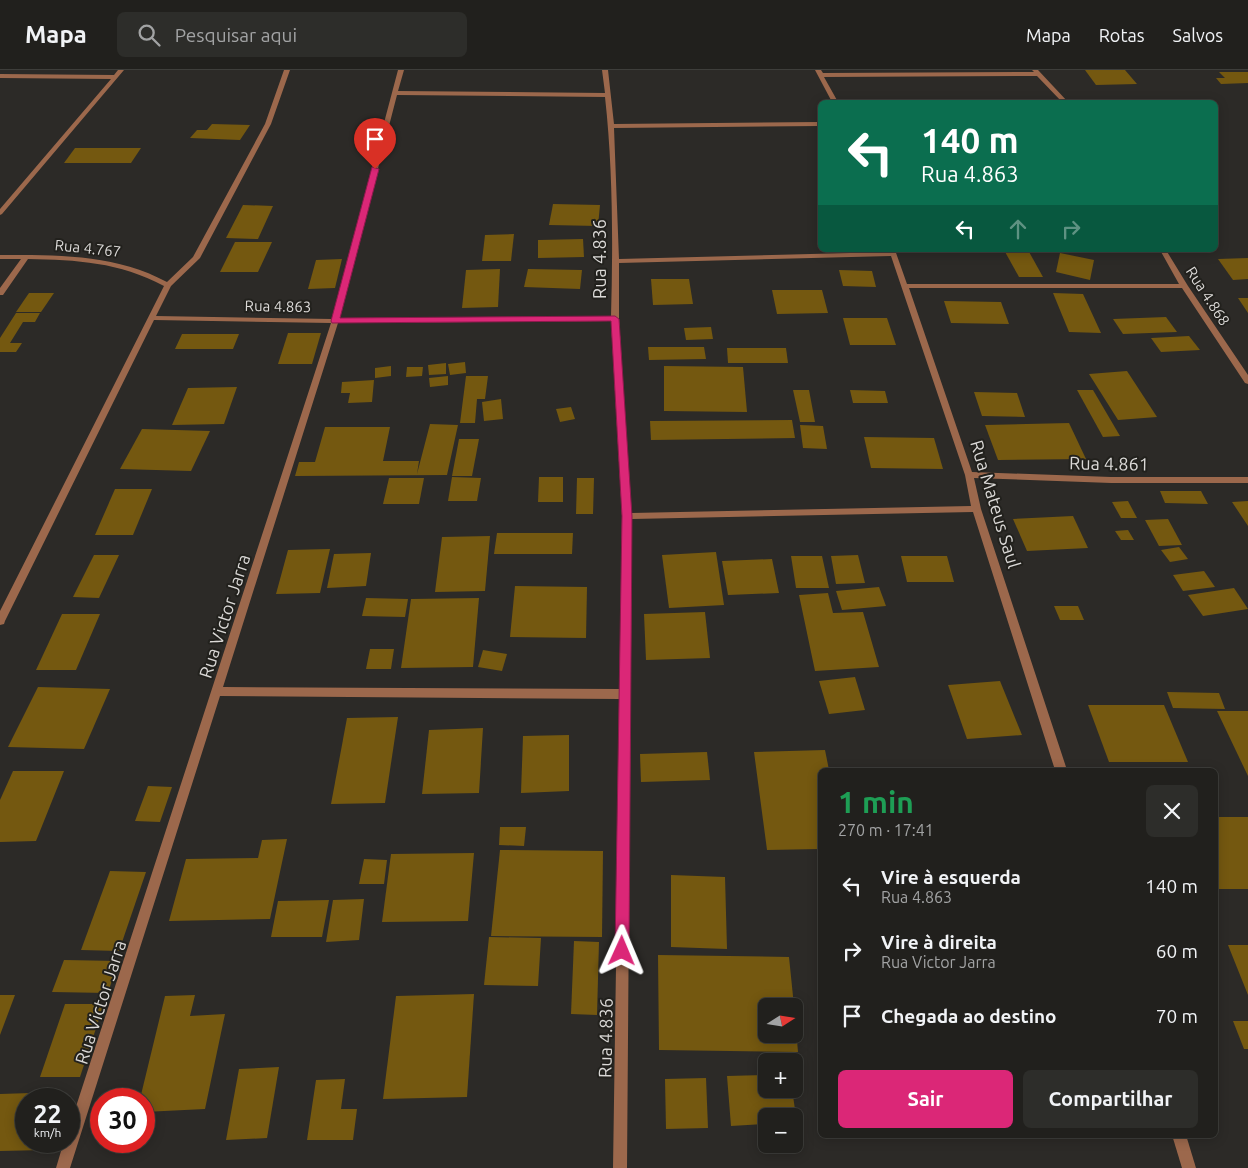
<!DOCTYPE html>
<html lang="pt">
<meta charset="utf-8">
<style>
body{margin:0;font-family:Ubuntu,sans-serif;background:#2d2d2a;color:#f1f3f6;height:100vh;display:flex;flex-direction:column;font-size:19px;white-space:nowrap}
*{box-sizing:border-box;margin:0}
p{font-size:16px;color:#a2a3a4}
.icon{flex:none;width:28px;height:28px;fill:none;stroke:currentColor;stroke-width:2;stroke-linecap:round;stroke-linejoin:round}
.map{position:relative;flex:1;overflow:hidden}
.sheet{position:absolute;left:818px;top:698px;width:400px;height:370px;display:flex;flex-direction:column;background:#21201d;border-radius:8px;box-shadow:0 2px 12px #0003,0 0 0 1px #3e3e3b}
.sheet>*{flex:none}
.top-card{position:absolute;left:818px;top:30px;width:400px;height:152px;border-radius:8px;box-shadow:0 2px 12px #0003,0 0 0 1px #3e3e3b;background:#0b6e4f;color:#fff;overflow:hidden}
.needle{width:32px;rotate:78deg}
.buttons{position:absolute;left:758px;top:928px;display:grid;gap:10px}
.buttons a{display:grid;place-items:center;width:45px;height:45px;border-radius:8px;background:#21201d;box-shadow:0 2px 12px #0003,0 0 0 1px #3e3e3b;font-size:25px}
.speed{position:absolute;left:15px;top:1018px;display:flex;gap:10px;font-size:25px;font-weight:700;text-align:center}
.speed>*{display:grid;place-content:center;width:65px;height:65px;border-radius:50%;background:#21201d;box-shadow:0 2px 12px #0003,0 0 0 1px #3e3e3b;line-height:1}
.speed small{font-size:12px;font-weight:400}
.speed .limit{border:8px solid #d22;background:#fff;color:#111}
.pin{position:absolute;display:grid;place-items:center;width:42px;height:42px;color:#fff;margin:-51px -21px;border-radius:50% 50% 50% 0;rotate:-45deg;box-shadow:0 0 5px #0007}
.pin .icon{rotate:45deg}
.me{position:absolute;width:55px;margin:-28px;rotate:1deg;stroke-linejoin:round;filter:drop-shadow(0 0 4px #0008)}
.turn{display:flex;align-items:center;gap:18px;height:105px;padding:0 20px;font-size:22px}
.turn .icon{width:65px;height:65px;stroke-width:2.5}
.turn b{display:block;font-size:35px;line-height:42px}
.lanes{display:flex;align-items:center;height:48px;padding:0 20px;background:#0003;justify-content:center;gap:25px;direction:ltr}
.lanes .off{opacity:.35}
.round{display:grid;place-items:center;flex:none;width:52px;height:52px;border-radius:8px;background:#2d2d2a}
.headline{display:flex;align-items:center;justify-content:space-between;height:85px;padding:0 20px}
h1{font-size:30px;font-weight:600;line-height:38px;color:#1e9e55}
.primary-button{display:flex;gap:10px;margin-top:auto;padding:10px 20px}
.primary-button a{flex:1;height:58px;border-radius:8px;background:#db2777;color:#fff;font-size:20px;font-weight:600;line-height:58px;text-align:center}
.primary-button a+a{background:#2d2d2a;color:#f1f3f6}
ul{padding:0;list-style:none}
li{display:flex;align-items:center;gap:15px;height:65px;padding:0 20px}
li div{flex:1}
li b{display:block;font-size:19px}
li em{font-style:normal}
header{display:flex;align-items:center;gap:30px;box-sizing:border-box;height:70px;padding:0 25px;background:#21201d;border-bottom:1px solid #3e3e3b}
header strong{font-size:24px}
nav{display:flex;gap:28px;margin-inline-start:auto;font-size:18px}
.search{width:350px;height:45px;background:#2d2d2a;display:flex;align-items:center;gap:12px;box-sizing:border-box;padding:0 18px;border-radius:8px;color:#a2a3a4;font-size:19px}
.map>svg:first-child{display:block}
.building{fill:#745810}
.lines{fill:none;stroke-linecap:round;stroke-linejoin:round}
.street{fill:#9c684c;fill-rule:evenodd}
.route{fill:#db2777;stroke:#8e194d}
.labels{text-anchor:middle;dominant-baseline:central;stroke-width:4;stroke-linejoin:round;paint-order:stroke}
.far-street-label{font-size:15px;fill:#dbd9d7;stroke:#22211d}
.street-label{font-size:18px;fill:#dbd9d7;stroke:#22211d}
</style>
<header>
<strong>Mapa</strong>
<div class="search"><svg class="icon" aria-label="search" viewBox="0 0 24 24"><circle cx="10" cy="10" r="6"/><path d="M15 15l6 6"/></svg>Pesquisar aqui</div>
<nav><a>Mapa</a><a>Rotas</a><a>Salvos</a></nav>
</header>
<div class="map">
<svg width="1248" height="1098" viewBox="0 0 1248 1098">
<rect width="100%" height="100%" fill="#2c2a27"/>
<g class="building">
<path d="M1085,0H1125L1137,14L1096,15Z"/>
<path d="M1219,2H1248V13L1221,14L1216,8H1225Z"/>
<path d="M212,54L250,55L240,70L190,68L197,60H207Z"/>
<path d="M75,78H141L131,93H64Z"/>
<path d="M553,134L600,135L598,156L549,155Z"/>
<path d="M243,135L273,136L258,169L226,168Z"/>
<path d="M514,164L511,191H482L485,165Z"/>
<path d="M583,169L584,187L538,188V170Z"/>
<path d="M235,172H272L258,202H220Z"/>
<path d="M1004,180H1028L1043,207H1019Z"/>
<path d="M1060,183L1094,190L1090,210L1056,202Z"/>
<path d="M1248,188V209L1233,210L1218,189Z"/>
<path d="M342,189L335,218L308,219L316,190Z"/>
<path d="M500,199L498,237L462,238L466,200Z"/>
<path d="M528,199L582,200L580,219L524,217Z"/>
<path d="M839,200L872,201L876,217L843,216Z"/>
<path d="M651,209H689L693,234L653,235Z"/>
<path d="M772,220H822L828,243L777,244Z"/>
<path d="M29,223H54L41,242H16Z"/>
<path d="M1053,223L1083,224L1101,263L1069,262Z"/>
<path d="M1238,228H1248V243Z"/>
<path d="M944,231L1001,232L1009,254L951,253Z"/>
<path d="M16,243H40L35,252H23L10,273H22L16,282H0V268Z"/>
<path d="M1166,247L1177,262L1123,264L1113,249Z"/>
<path d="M843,248H887L896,275H850Z"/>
<path d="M711,257L713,269L686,270L684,258Z"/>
<path d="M288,263H321L312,294H278Z"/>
<path d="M182,264H239L233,279H175Z"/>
<path d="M1189,266L1200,280L1161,282L1151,268Z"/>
<path d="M648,277H704L706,289L649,290Z"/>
<path d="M727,278H786L788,293H728Z"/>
<path d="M465,292L466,303L450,305L448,294Z"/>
<path d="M446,293V304L429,305L428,295Z"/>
<path d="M391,296V306L375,308V298Z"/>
<path d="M664,296L743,297L747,342L664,341Z"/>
<path d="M407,297H423L422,306L406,307Z"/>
<path d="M1127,301L1157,347L1118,350L1089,304Z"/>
<path d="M448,306V315L430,317L429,308Z"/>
<path d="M466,306H488L485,329H477L475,353H460Z"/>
<path d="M374,310L372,332L348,333L350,323H341L342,312Z"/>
<path d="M237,317L224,354L172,355L188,318Z"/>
<path d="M793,320H809L815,352H800Z"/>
<path d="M850,320L885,321L888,333H853Z"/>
<path d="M1077,320H1093L1120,366L1103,367Z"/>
<path d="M974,322L1017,323L1025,347L982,346Z"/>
<path d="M501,329L503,349L484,351L482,332Z"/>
<path d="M571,337L575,349L560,352L556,339Z"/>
<path d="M792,350L795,368L651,370L650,351Z"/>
<path d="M1069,353L1086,389L998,390L985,355Z"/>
<path d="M430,354L458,355L447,405L295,406L299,392H315L325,357H390L383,391H419L417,404Z"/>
<path d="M800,355L823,356L827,379L803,378Z"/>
<path d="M142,359L210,361L191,401L120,399Z"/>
<path d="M864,367L934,368L943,399L871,398Z"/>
<path d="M459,369H479L472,406H452Z"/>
<path d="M452,407L481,408L477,431H448Z"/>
<path d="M539,407H563V432H538Z"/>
<path d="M389,408H424L419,434H383Z"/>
<path d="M577,408H594L593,444H576Z"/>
<path d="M115,419H152L133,465H95Z"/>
<path d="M1160,421H1201L1208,434L1165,433Z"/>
<path d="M1128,431L1137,448H1121L1112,432Z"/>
<path d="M1248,431V456L1232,432Z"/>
<path d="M1073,446L1088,478L1027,481L1013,449Z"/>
<path d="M1168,449L1182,475L1159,476L1145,450Z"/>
<path d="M1128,460L1134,470H1121L1115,461Z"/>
<path d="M497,463H573L572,484H494Z"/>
<path d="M490,466L485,521L435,522L442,467Z"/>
<path d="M1179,477L1188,489L1170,492L1161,480Z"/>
<path d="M330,479L320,523L276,524L288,480Z"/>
<path d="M716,482L724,535L669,538L662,485Z"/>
<path d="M371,483L366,516L327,518L334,484Z"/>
<path d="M94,485H119L99,528L73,527Z"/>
<path d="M858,485L865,513L836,514L831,486Z"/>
<path d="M791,486H822L829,518H796Z"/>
<path d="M901,486H947L954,512H907Z"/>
<path d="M772,489L779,523L728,525L722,491Z"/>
<path d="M1204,501L1215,517L1183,521L1173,505Z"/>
<path d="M515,516L587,517L586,568L510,567Z"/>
<path d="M879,517L886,536L842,540L836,521Z"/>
<path d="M1234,518L1248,539L1203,546L1188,525Z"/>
<path d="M828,523L833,543L863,542L879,597L815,601L799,525Z"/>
<path d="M366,528L408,529L405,547L362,546Z"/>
<path d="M479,528L473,597L401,598L411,529Z"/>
<path d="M1054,536H1078L1084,550H1060Z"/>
<path d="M705,542L710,588L646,590L644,544Z"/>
<path d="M62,544H100L76,600H36Z"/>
<path d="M370,579H394L391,599H366Z"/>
<path d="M483,580L507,584L502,601L478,597Z"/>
<path d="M855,607L865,640L829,644L819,611Z"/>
<path d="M1000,611L1022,665L967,669L948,615Z"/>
<path d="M38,617L110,619L84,679L8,677Z"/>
<path d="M1167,622L1219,623L1225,639L1173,638Z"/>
<path d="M1088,635H1164L1188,692H1109Z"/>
<path d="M1217,641H1248V706Z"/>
<path d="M398,647L385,733L331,734L347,648Z"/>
<path d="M483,658L479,723L422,724L429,660Z"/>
<path d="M569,665V721L521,723L523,666Z"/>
<path d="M825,680L829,700H820V779L767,780L754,682Z"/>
<path d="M707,682L710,710L641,712L640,684Z"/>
<path d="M13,701H64L36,771L0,772V730Z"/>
<path d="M148,716L172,717L160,752L135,751Z"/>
<rect x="1215" y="747" width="33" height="72"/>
<path d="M500,757H526L524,776L499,775Z"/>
<path d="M287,769L270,849L169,851L186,789L258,788L262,770Z"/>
<path d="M500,780L603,781L602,867L491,866Z"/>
<path d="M474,783L468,851L382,852L391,784Z"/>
<path d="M364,789L387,790L384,814H359Z"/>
<path d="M110,801L146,802L119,881L81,880Z"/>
<path d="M671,805L725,807L727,879L671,877Z"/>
<path d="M364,829L359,870L326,872L333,830Z"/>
<path d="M329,830L322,867H271L278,831Z"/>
<path d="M489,867L541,868L538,916L484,915Z"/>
<path d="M574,871L599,872L597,945L571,944Z"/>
<path d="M1228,875H1248V925Z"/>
<path d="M658,885L789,887L794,936H766V964H794L795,947L798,982L659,980Z"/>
<path d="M64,890L118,891L108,923L52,922Z"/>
<path d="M474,924L467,1027L383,1029L396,926Z"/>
<path d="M0,925H15L0,965Z"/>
<path d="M195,925L190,946L225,944L205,1039L144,1042V1029H140L165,926Z"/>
<path d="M65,934H104L80,1007H40Z"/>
<path d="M1233,951H1248V979H1244Z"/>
<path d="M279,997L267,1068L226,1070L239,999Z"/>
<path d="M766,1005V1019H792L797,1053H794V1046H766V1054L731,1056L727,1006Z"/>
<path d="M706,1008L708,1058L666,1059L665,1009Z"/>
<path d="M345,1009L341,1039H357L353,1070H307L316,1010Z"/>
<path d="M62,1022L60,1029H26V1071H48L45,1080L0,1081V1024Z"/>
</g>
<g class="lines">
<g class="street">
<path d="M118,0H124L2,144L0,145V139L111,9L0,8V4L114,5Z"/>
<path d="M284,0H290L271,54L200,188L171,216L156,246L332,249L398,0H404L398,21L605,23L602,0H608L614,54L820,52V56L614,58L619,189L889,182V180H895L907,214H1179L1160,180H1166L1188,216L1248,305V314L1245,313L1182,218H909L972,402L1111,407H1248V413H1111L974,408L981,439L1067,700H1055L973,442L632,449L627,1098H613L620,629L220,626L70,1098H56L64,1071H69V1058L331,253L154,250L5,551L4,554L0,555V541L164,216C119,192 77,190 28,189L3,225H0V218L21,189H0V185C58,185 115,184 167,212L193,187L265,54ZM397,25L605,27C613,99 613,174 611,247L339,249ZM891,186L965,405L971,436L631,443L619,249V193ZM611,251L622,446L620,619L223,617L338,253Z"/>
<path d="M815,0H821L823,3L1034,2L1032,0H1038L1068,32H1062L1037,6L824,7L838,32H832Z"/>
<path d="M1172,1065H1186L1196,1098H1182Z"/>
</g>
</g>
<path class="route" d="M372,97L379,99L340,248L615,246L619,249L632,446L629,881L627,886L622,888L617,886L615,881L622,446L611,251L332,253L331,251Z"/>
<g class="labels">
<g class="far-street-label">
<text transform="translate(88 178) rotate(6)">Rua 4.767</text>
<text transform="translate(1208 226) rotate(57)">Rua 4.868</text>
<text transform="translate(278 236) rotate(1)">Rua 4.863</text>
</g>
<g class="street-label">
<text transform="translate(599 189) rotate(-90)">Rua 4.836</text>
<text transform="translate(1109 393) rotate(1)">Rua 4.861</text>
<text transform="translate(996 434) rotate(73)">Rua Mateus Saul</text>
<text transform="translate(224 546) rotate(-72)">Rua Victor Jarra</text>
<text transform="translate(100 932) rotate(-72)">Rua Victor Jarra</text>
<text transform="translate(605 968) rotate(-89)">Rua 4.836</text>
</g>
</g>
</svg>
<div class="buttons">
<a><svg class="needle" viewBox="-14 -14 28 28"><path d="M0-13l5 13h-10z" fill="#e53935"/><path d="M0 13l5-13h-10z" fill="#a2a3a4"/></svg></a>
<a>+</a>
<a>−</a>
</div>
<div class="speed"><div>22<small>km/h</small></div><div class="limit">30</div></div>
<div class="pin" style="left:375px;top:99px;background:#d93025"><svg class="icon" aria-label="arrive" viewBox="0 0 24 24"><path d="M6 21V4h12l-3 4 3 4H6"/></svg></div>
<svg class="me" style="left:622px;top:881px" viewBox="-20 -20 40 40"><path d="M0-17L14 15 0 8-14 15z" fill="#db2777" stroke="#fff" stroke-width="4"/></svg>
<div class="top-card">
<div class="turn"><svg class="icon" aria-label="left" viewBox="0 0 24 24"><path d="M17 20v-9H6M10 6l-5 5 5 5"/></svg><div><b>140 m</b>Rua 4.863</div></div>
<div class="lanes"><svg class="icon" aria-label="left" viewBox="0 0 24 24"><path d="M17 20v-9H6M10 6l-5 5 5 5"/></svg><svg class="icon off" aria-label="ahead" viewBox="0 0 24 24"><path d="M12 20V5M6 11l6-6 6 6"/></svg><svg class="icon off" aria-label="right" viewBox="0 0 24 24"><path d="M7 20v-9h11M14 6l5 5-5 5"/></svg></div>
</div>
<section class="sheet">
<div class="headline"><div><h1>1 min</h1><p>270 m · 17:41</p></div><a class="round"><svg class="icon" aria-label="close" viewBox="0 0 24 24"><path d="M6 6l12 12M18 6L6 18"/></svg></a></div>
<ul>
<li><svg class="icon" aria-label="left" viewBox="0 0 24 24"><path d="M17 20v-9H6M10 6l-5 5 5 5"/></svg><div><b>Vire à esquerda</b><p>Rua 4.863</p></div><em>140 m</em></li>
<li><svg class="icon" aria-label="right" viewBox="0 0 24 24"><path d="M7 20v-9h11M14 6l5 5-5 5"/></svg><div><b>Vire à direita</b><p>Rua Victor Jarra</p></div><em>60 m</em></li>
<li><svg class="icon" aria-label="arrive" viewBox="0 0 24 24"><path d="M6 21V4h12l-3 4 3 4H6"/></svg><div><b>Chegada ao destino</b></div><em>70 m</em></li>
</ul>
<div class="primary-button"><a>Sair</a><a>Compartilhar</a></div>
</section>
</div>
